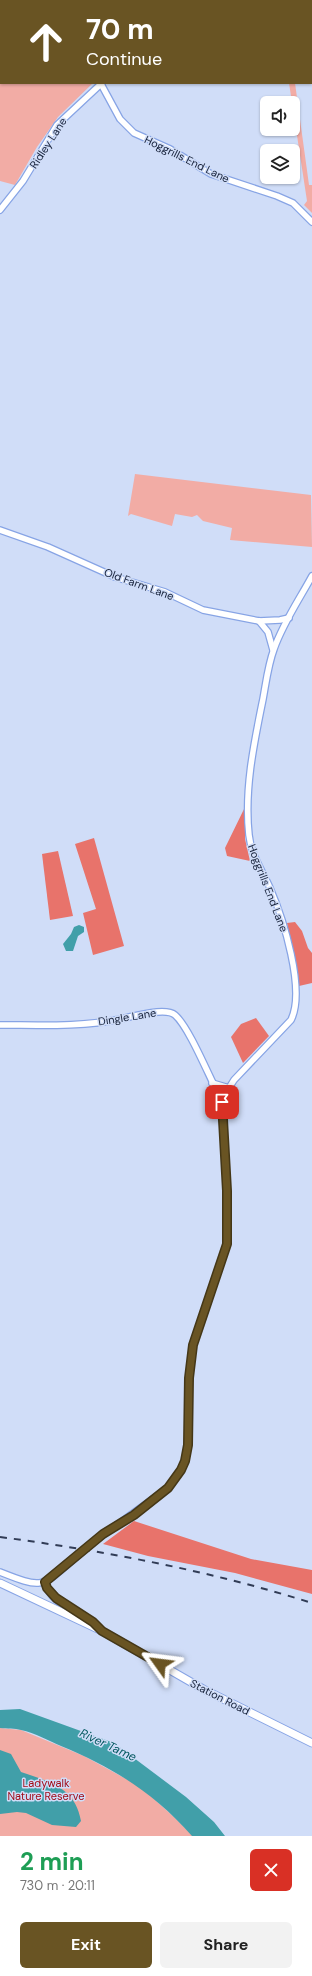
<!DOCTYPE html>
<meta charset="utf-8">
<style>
body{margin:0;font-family:"DM Sans",sans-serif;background:#f2f2f2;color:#222;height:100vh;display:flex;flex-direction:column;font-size:15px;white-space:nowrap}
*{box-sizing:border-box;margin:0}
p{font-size:13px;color:#767676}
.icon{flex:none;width:22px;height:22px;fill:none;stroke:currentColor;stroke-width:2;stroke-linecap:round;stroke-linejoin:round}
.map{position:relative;height:1836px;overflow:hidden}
.details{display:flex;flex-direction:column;background:#fff;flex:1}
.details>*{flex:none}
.top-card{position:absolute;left:0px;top:0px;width:312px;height:84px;box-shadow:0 1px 3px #0004;background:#695423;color:#fff;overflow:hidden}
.buttons{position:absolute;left:260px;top:96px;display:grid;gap:8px}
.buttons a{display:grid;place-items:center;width:40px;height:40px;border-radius:6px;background:#fff;box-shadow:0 1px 3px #0004;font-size:20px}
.pin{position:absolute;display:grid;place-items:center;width:34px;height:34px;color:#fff;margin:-17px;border-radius:8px;box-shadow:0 2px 6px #0006}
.me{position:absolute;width:44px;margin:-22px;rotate:301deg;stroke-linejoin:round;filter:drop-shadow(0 0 3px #0008)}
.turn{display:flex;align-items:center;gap:14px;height:84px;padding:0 20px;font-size:18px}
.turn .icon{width:52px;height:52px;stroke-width:2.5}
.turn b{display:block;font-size:28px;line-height:34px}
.round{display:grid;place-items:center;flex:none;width:42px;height:42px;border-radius:6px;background:#f2f2f2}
.overview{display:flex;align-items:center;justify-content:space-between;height:68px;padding:0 20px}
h1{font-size:24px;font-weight:700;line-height:30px;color:#1e9e55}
.cta{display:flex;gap:8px;margin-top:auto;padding:8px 20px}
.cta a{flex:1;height:46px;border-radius:6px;background:#695423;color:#fff;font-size:16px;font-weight:700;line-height:46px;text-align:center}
.cta a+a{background:#f2f2f2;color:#222}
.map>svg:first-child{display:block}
.green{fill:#f2aca5}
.forest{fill:#e8736b}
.water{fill:#419fa9}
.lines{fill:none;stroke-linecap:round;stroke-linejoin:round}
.street-casing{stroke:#87a4e5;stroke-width:8}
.secondary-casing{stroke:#87a4e5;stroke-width:9}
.street{stroke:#fff;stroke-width:5.5}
.secondary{stroke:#fff;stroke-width:7}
.rail{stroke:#313c56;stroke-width:2;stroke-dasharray:7 7;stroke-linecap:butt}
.street-bridge-casing{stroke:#87a4e5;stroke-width:8;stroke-linecap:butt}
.street-bridge{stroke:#fff;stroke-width:5.5}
.route-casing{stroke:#443717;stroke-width:10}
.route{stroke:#695423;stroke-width:7}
.labels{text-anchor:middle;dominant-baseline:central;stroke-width:3;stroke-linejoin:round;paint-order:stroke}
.street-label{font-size:11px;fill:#16213a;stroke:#d0ddf8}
.park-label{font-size:11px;fill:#a10c19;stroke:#d0ddf8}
.water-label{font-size:12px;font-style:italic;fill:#02575f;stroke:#d0ddf8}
</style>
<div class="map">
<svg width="312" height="1836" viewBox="0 0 312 1836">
<rect width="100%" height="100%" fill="#d0ddf8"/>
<g class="green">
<path d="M0,37L1,83H93L58,117L37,147L15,185L0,181Z"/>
<path d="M289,83H295L309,185H312V213L304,205L307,201Z"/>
<path d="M135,474L311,495L312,547L230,540L232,528L203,521L197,515L192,517L175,514L172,526L131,514L128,516Z"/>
<path d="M0,1728L21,1730L84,1756L130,1781L142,1788L175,1818L193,1836H0Z"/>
</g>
<g class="forest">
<path d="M245,807V839L250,861L227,856L225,848Z"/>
<path d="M94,838L124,946L93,955L83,913L96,909L75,844Z"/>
<path d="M58,851L73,916L50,920L42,854Z"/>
<path d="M295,922L302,931L308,948L312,953V983L299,986L287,923Z"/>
<path d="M256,1018L269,1036L243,1063L231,1037L241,1024Z"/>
<path d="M134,1521L251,1559L312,1570V1594L235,1573L148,1556L103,1544Z"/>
</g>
<g class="water">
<path d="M79,925L84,927V932L78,936L73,951H66L63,944L71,934L74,927Z"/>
<path d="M20,1709L114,1743L186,1797L214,1822L225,1836H192C154,1793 114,1768 61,1746C49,1741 35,1733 21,1730C15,1728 7,1729 0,1728V1710Z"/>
<path d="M0,1750L11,1754L21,1772C50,1782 75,1787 81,1821L76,1827L52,1825L26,1813L17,1812L0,1814Z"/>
</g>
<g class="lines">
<defs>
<g id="street">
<path d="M101,84L120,119L134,133L170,149L211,174L277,196L293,203L312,222"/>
<path d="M0,210L23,181L57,125L102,83"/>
<path d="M0,530L48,547L115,577L165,592L203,610L259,621L280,620L289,618"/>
<path d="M259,621L268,632L273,650"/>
<path d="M0,1025C40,1025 82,1027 121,1019C133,1016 166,1007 175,1015C190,1028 211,1082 223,1103"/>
<path d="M212,1083L229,1088"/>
<path d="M96,1540L168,1488L181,1470L185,1461L188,1445L189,1378L193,1345L227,1244V1191L222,1109L229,1088L234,1080L291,1020C306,990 283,918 270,888C262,870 251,855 249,835C244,790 254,743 263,699C266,683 268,665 274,649C283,623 299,600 312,576"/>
<path d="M0,1572C43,1589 41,1588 75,1558"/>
<path d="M45,1582C50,1606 84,1613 100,1629"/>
</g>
<g id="secondary">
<path d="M175,1V0"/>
<path d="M0,32H1"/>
<path d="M0,1583L102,1631L203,1689L312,1743"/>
</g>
</defs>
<use href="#street" class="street-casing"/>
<use href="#secondary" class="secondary-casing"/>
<use href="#street" class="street"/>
<use href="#secondary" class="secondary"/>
<path class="rail" d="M0,1537C105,1551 211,1571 312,1603"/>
<defs>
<path id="street-bridge" d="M75,1558L96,1540"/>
</defs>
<use href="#street-bridge" class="street-bridge-casing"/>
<use href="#street-bridge" class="street-bridge"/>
</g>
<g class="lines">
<defs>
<path id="route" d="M160,1664L102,1631L93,1622L56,1598L47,1588L45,1582L103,1534L134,1515L168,1488L181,1470L185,1461L188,1445L189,1378L193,1345L227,1244V1191L222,1102"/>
</defs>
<use href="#route" class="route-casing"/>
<use href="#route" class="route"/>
</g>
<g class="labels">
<g class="street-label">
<text transform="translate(48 143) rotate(-57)">Ridley Lane</text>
<text transform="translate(187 159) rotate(26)">Hoggrills End Lane</text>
<text transform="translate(139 584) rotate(20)">Old Farm Lane</text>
<text transform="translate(268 888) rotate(69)">Hoggrills End Lane</text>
<text transform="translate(127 1017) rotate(-9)">Dingle Lane</text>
<text transform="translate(220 1697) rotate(27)">Station Road</text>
</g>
<g class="park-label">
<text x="46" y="1783">Ladywalk<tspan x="46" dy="13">Nature Reserve</tspan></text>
</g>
<g class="water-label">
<text transform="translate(108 1745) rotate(25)">River Tame</text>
</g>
</g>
</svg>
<div class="buttons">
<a><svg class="icon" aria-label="sound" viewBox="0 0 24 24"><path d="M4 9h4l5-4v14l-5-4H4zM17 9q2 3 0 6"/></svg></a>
<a><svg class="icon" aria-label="layers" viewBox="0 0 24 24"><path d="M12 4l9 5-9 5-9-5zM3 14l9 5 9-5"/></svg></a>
</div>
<div class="pin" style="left:222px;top:1102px;background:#d93025"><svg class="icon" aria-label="arrive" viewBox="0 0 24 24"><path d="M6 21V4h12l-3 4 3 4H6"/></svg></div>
<svg class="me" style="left:160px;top:1664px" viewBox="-20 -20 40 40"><path d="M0-17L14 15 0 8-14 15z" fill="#695423" stroke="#fff" stroke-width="4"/></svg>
<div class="top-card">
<div class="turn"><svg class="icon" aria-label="ahead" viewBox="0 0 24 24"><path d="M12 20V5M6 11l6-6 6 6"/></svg><div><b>70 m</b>Continue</div></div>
</div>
</div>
<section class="details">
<div class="overview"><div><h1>2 min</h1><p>730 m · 20:11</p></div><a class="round" style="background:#d93025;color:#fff"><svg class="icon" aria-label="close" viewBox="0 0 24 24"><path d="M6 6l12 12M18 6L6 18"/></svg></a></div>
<div class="cta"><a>Exit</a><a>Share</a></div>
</section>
